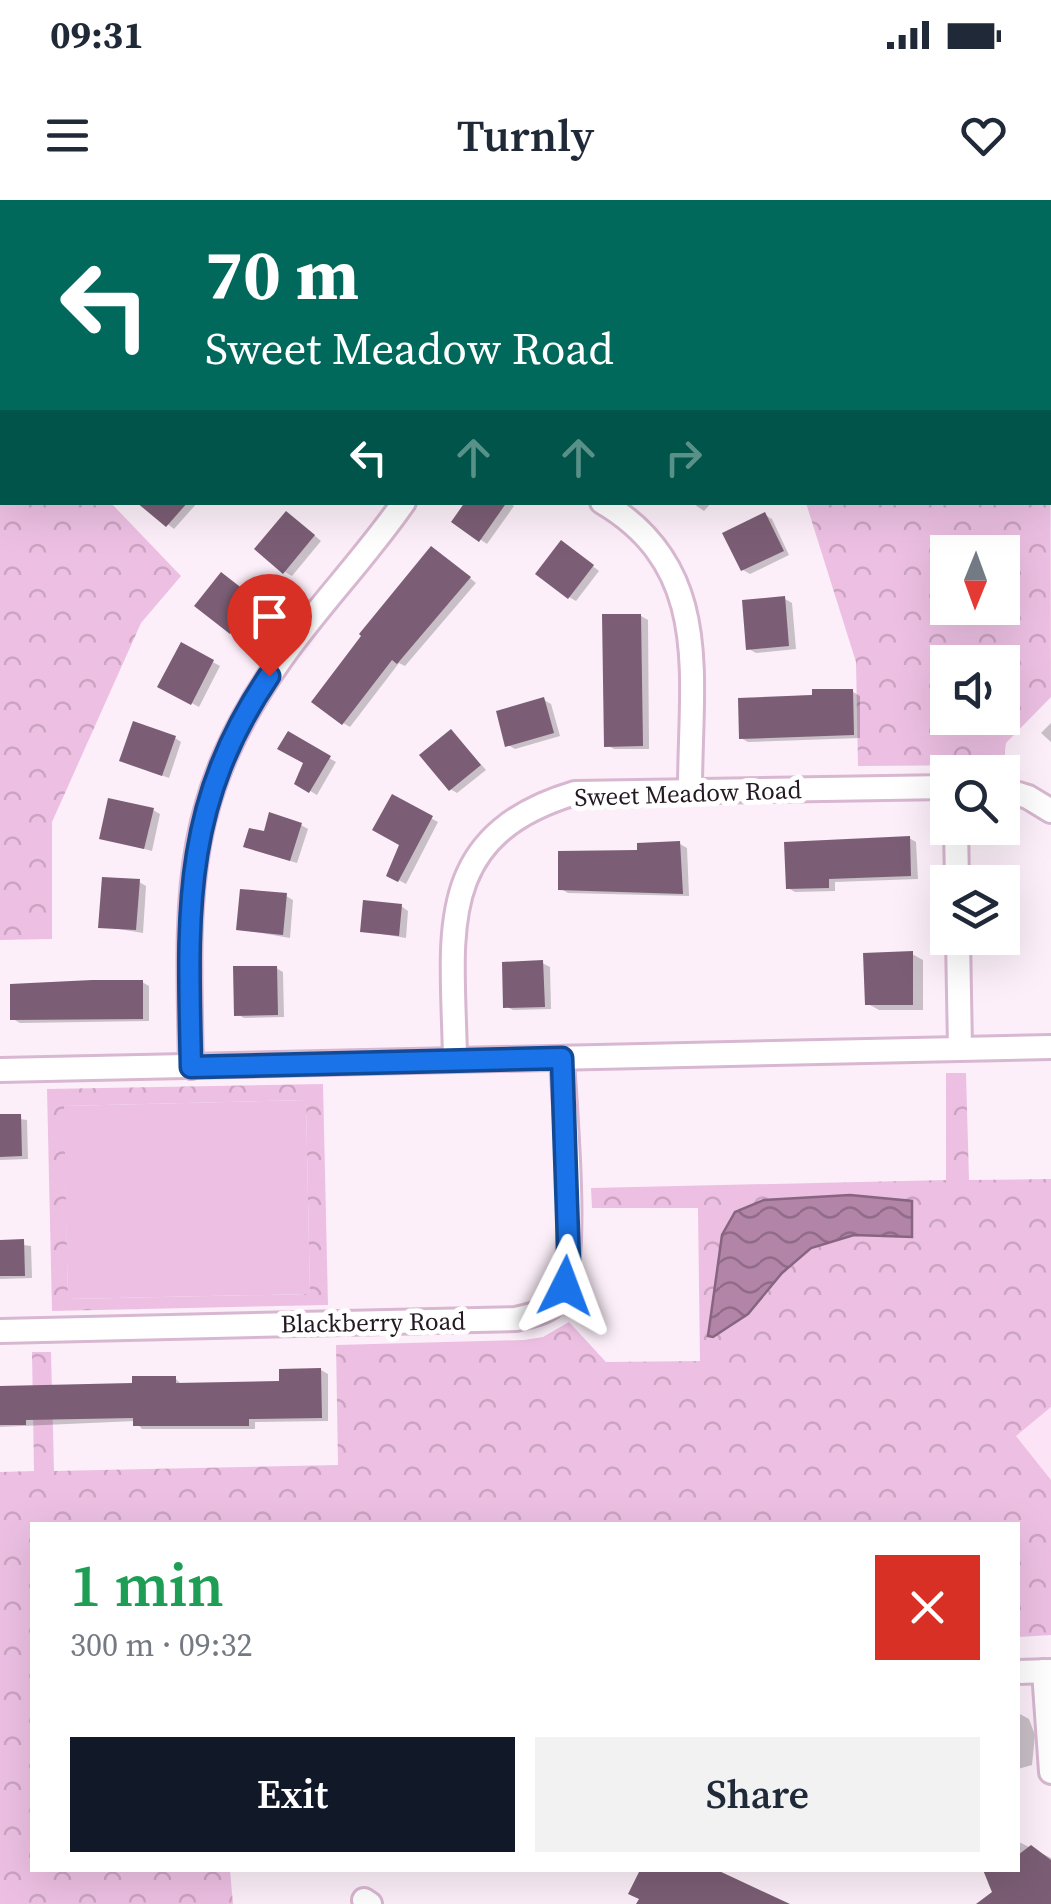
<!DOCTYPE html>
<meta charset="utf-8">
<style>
body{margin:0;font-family:"Source Serif 4",serif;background:#f2f2f3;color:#1f2937;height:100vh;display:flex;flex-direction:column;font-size:38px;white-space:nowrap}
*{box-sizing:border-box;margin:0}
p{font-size:32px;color:#747a83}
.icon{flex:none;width:55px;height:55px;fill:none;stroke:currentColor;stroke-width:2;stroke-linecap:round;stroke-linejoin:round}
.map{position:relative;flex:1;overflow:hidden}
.drawer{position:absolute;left:30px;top:1322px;width:990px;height:350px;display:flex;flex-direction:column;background:#fff;border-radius:0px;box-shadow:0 10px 40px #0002}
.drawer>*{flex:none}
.banner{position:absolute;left:0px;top:0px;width:1052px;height:305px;box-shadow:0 10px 40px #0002;background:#00695c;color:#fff;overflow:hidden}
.needle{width:65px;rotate:181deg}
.buttons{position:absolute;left:930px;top:335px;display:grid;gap:20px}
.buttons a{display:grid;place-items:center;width:90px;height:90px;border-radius:0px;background:#fff;box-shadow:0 10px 40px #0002;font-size:50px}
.pin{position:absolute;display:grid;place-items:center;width:85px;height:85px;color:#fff;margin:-102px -42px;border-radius:50% 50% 50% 0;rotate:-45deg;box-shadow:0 0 10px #0007}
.pin .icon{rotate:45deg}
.me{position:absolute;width:110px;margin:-55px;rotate:3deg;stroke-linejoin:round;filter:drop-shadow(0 0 8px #0008)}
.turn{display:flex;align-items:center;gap:35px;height:210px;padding:0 40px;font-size:45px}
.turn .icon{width:130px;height:130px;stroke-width:2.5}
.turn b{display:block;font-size:70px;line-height:85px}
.lanes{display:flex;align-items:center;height:95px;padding:0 40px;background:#0003;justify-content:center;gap:50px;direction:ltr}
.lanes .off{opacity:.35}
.round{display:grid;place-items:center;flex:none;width:105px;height:105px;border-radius:0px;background:#f2f2f3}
.summary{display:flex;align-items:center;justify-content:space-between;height:170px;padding:0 40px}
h1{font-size:60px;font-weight:600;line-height:75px;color:#1e9e55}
.primary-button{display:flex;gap:20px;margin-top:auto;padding:20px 40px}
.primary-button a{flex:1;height:115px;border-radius:0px;background:#111827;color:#fff;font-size:40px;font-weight:600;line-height:115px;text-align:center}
.primary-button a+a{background:#f2f2f3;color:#1f2937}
.status{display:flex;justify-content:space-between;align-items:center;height:70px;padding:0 50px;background:#fff;direction:ltr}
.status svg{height:28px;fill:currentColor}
header{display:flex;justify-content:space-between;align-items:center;height:130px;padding:0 40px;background:#fff;font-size:45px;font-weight:600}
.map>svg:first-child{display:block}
.built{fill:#fce4f6}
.grass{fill:#edc0e3}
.park{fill:url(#park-crowns);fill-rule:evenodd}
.water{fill:url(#water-waves);stroke:#876580;stroke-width:2.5}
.shadow{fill:#0003}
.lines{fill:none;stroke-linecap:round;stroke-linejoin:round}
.stream{stroke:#876580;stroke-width:6}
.building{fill:#7b5e75}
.street-casing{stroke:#d8b7d0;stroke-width:28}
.street{stroke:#fff;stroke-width:22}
.route-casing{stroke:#114b97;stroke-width:25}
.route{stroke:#1a73e8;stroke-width:18}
.labels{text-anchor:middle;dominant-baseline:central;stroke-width:10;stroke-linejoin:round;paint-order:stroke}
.street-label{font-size:25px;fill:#241922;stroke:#fff}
</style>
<div class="status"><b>09:31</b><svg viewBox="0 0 49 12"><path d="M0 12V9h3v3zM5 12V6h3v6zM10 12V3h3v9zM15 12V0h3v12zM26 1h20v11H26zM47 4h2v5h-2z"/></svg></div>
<header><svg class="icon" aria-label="menu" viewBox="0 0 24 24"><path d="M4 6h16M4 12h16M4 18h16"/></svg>Turnly<svg class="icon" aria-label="heart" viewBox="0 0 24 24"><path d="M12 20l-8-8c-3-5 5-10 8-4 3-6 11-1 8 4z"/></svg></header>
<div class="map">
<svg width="1051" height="1704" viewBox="0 0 1051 1704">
<defs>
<pattern id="park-crowns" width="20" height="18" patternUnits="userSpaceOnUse" patternTransform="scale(2.5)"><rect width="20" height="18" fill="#edc0e3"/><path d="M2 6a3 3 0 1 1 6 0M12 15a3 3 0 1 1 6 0" fill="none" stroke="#cba4c2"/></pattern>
<pattern id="water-waves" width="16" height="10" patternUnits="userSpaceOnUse" patternTransform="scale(2.5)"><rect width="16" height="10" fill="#b285a8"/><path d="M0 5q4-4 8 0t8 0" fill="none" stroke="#916c88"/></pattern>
</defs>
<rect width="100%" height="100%" fill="#fceff9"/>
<path class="built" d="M1051,1207V1280L1015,1236Z"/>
<path class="grass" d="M306,900L310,1094L68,1099L63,906Z"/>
<g class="park">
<path d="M469,0H916V2H470Z"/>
<path d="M1050,97L1051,497L1006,543L1003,565L858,566L856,462L806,303L1050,302ZM1002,352V408H948V352ZM1002,462V518H948V462Z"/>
<path d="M0,179L2,302L111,303L181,376L141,423L52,622V739L0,740Z"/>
<path d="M946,873H966L969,980L1051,979V1207L1016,1236L1051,1280V1435L1018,1437V1325H32V1670H230L233,1704H0V1272L34,1271L32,1152H51L54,1271L338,1265L336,1145L524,1140L543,1137L569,1122L606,1162L700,1161L698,1008H592L591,988L946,980Z"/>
<path d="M323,884L328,1105L52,1111L47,889ZM306,900L310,1094L68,1099L64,906Z"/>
</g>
<path class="water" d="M850,995L912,1001V1037L854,1035L811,1048L782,1073L748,1114L713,1137L708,1136L722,1035L735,1012L764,1000Z"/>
<g class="shadow">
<path d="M140,302H198L174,329Z"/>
<path d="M468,302H508L514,306L487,344L454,322Z"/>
<path d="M691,302H712L704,311Z"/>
<path d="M765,315L772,319L789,355L750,374L743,370Z"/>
<path d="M294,318L321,341L292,376L285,372Z"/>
<path d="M568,347L599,371L576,401L569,397Z"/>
<path d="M439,353L476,383L405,466L399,463L350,527L343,523Z"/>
<path d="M229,379L263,406L238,436L198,405Z"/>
<path d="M785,399L792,403L796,449L756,453L749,449Z"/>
<path d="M641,416L648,420L649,549H614L607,545Z"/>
<path d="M182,445L220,466L199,507L160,486Z"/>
<path d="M853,492L860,496V538L748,542L741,538L740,500Z"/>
<path d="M544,500L551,504L560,536L515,549L508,545Z"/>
<path d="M1051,523V542L1041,533Z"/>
<path d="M452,532L486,570L457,593L450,589Z"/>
<path d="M289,535L336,562L317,595L297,583L306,562Z"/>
<path d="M175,538L181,542L169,578L129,564Z"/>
<path d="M393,598L438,622L406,684L389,675L403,644Z"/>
<path d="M153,610L160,614L152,651L102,638Z"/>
<path d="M301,625L308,629L297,663L253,650L265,634Z"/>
<path d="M909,638L916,642L918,679L835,682V691L795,692L788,688Z"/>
<path d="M680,644L687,648L689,696L568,693L561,689Z"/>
<path d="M139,682L146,686L143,733L100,726Z"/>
<path d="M286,696L293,700L290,738L238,729Z"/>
<path d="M401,706L408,711L406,738L363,731Z"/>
<path d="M912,754L923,760V810H879L868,804Z"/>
<path d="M542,763L550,767L551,809L513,810L506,806Z"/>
<path d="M276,768L283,772L284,817L244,818L237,814Z"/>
<path d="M142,782L149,786V821L20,823L13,819Z"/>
<path d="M0,916L27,920L28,959L0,960Z"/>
<path d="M0,1042L31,1046L32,1078L0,1079Z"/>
<path d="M321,1170L328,1174V1221L255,1222V1229H142L135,1221L0,1227V1188L135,1186L175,1178L182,1185L282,1184Z"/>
<path d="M1018,1513L1029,1519L1035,1535L1032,1565L1018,1569Z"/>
<path d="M1019,1642L1051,1658V1704H998L988,1683L993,1679L986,1670H1018Z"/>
</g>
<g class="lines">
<g class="stream">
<path d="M608,0L612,2"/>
<path d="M1050,285H1051"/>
</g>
</g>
<g class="building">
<path d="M136,302H188L166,327Z"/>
<path d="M465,302H507L479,342L451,322Z"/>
<path d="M286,311L315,335L283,374L254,349Z"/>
<path d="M765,312L784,351L741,371L722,333Z"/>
<path d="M561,340L594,365L568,399L535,374Z"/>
<path d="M431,346L471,377L397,464L392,460L342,525L311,502L361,436L359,434Z"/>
<path d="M221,372L257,400L230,434L194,406Z"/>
<path d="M785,396L789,446L746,450L742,400Z"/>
<path d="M602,414H641L643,546L604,547Z"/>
<path d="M181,442L214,460L191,505L157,487Z"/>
<path d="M812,489H853L854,535L739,539L738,498L812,495Z"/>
<path d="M544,497L554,533L505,547L496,511Z"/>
<path d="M133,521L176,536L162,576L119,561Z"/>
<path d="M451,529L481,565L449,591L419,555Z"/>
<path d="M288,531L331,556L309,593L294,584L303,563L277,549Z"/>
<path d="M392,594L433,616L398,682L386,676L399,645L372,630Z"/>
<path d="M108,598L154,608L144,649L99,639Z"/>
<path d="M269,612L302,623L290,661L243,647L249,628L264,631Z"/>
<path d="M910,636L911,676L829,679V688L786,689L784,642Z"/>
<path d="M680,641L683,694L558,690V651L637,650V643Z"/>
<path d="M102,677L140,679L136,730L98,728Z"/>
<path d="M240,689L287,693L283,735L236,730Z"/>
<path d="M363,700L402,704L399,736L360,732Z"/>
<path d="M913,751V805H865L863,753Z"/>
<path d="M543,760L545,807L503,808L502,762Z"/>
<path d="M233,766H277L278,815L234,816Z"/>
<path d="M92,780H143V819L10,820V784Z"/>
<path d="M0,914H21L22,956L0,957Z"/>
<path d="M24,1039L25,1076H0V1040Z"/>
<path d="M321,1168L322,1218L249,1219V1226H133V1218L26,1220V1225H0V1186L132,1183V1176H176V1183L279,1181V1169Z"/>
<path d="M1031,1645L1051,1660V1704H976L992,1692L983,1670H1018V1655Z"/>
<path d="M640,1670H717L790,1704H636L639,1699L628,1694Z"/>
</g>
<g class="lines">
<defs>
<g id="street">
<path d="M446,0L447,2"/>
<path d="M602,302C714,368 690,477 690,589"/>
<path d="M1002,589L1028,597L1051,611"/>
<path d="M956,628L957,682"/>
<path d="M958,738L960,848"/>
<path d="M455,859C453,736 431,636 575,593L948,587"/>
<path d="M191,867C188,699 179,603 281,459C319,405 366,357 404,302"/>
<path d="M0,870L1051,847"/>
<path d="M0,1131L516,1119C531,1115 548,1113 558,1100C580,1068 564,904 562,858"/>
<path d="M1044,1471L1051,1572"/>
<path d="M1018,1472L1051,1471"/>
<path d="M364,1700L370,1704"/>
</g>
</defs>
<use href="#street" class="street-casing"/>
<use href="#street" class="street"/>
</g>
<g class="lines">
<defs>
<path id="route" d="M269,476C180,608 188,716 191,867L562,858L569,1068L565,1086"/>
</defs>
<use href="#route" class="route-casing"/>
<use href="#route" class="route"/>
</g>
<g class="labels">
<g class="street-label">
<text transform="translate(688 593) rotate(-2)">Sweet Meadow Road</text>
<text transform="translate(373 1122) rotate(-1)">Blackberry Road</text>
</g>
</g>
</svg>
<div class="buttons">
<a><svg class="needle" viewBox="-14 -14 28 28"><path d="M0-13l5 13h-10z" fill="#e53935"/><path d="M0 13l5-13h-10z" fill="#747a83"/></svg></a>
<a><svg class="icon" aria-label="sound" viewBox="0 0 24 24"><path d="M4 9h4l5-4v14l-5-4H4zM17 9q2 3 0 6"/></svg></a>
<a><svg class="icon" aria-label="search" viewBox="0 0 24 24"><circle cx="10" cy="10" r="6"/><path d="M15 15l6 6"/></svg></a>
<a><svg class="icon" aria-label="layers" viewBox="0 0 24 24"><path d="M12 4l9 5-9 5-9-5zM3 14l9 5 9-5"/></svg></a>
</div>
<div class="pin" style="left:269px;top:476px;background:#d93025"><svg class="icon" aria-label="arrive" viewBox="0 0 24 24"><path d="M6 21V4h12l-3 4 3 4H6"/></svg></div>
<svg class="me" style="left:565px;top:1086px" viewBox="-20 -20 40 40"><path d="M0-17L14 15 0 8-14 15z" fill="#1a73e8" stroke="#fff" stroke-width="4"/></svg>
<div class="banner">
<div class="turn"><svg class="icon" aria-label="left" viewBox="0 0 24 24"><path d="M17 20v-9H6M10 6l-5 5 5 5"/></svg><div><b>70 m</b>Sweet Meadow Road</div></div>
<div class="lanes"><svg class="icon" aria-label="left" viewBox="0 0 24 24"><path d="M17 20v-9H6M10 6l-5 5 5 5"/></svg><svg class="icon off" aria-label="ahead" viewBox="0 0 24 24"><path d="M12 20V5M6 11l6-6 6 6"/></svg><svg class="icon off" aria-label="ahead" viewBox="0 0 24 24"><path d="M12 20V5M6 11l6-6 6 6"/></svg><svg class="icon off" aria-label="right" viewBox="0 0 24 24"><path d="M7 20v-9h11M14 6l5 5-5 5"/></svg></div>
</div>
<section class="drawer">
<div class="summary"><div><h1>1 min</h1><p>300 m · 09:32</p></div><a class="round" style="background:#d93025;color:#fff"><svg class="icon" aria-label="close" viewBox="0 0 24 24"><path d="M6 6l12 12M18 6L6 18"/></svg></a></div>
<div class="primary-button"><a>Exit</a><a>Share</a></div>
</section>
</div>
